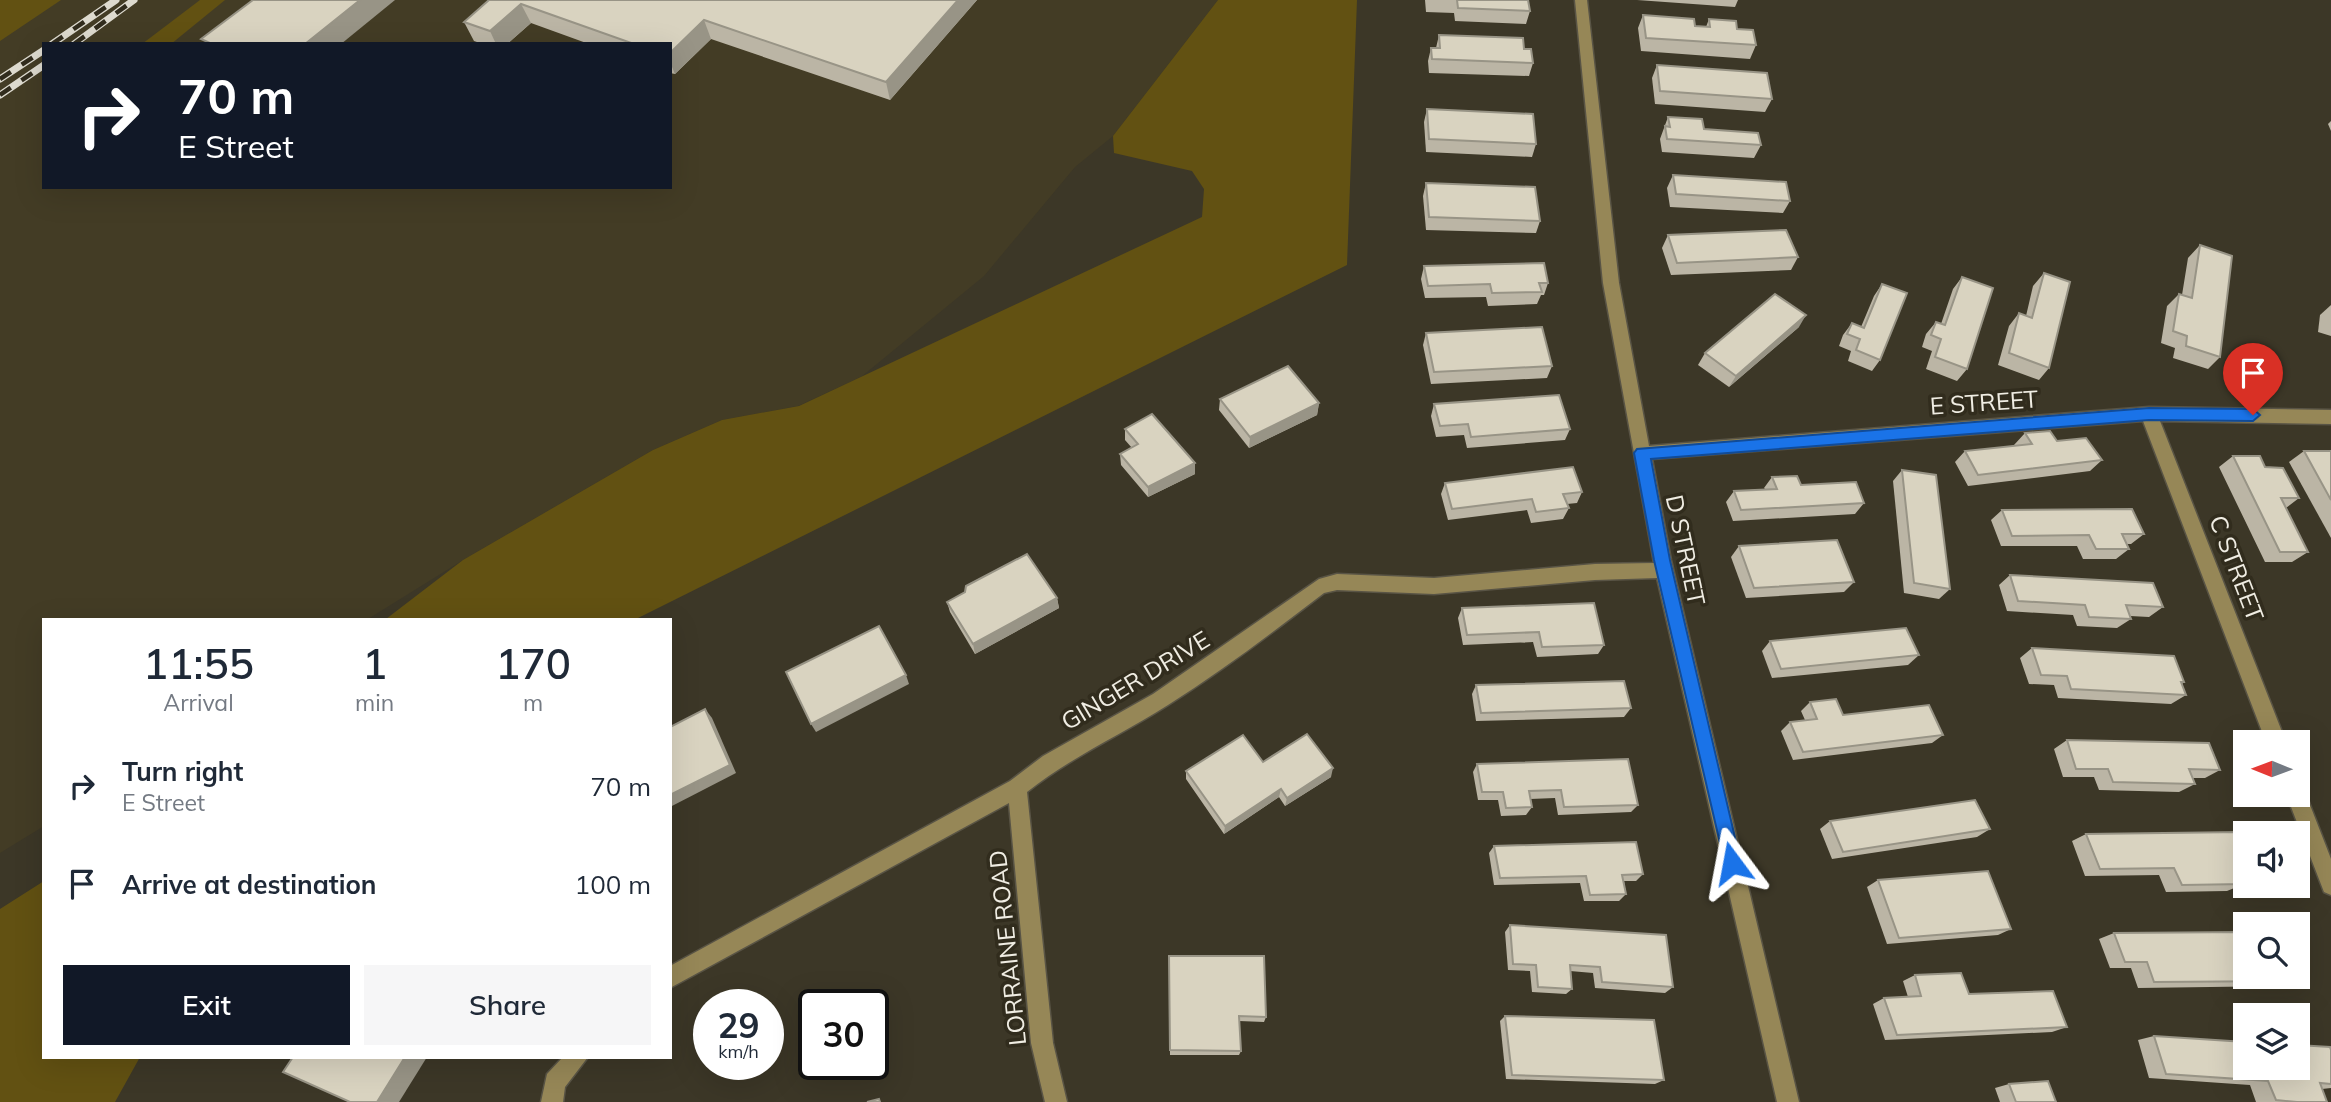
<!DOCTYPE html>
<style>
body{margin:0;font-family:Mulish,sans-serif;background:#f6f6f7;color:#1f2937;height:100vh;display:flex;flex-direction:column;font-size:26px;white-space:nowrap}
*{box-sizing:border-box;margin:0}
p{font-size:23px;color:#747a83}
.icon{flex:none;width:38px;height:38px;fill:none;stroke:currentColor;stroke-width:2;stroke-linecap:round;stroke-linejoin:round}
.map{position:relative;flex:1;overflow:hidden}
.sheet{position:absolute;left:42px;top:618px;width:630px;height:441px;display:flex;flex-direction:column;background:#fff;border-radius:0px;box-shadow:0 7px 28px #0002}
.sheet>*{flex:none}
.guide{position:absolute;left:42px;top:42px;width:630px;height:147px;border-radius:0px;box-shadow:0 7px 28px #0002;background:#111827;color:#fff;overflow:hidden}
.needle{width:46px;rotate:271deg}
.buttons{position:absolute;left:2233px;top:730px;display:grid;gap:14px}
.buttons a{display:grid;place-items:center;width:77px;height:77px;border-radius:0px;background:#fff;box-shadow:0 7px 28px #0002;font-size:35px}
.speed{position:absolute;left:693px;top:989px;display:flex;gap:14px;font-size:35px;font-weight:700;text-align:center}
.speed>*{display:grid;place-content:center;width:91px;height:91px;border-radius:50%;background:#fff;box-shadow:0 7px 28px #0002;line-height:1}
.speed small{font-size:18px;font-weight:400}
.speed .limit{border:4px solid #111;border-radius:10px;background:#fff;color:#111}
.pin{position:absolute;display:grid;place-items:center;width:60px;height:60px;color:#fff;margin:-72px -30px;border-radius:50% 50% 50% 0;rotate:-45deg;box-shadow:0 0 7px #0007}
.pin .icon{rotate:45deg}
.me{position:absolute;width:77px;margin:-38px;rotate:347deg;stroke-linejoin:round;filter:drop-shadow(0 0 5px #0008)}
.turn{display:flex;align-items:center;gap:24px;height:147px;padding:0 21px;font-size:32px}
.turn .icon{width:91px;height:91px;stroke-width:2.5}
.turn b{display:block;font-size:49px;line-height:60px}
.eta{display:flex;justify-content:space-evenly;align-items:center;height:119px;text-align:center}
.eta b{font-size:42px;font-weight:600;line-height:49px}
.cta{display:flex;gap:14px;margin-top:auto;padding:14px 21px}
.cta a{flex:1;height:80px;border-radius:0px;background:#111827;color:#fff;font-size:28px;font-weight:600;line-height:80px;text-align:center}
.cta a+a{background:#f6f6f7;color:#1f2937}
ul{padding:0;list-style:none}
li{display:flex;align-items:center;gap:21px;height:98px;padding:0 21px}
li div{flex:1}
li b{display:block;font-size:26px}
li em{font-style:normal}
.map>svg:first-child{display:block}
.built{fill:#433c25;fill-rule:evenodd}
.green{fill:#625112}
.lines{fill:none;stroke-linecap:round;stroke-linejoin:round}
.minor-casing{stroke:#595445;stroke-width:3}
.minor{fill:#968757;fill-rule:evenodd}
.rail-casing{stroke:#dddacf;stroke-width:7}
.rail{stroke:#312c1d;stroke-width:4.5;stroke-dasharray:13;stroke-linecap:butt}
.wall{fill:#bbb5a5}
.shaded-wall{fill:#989486}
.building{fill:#d9d3c0;stroke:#989486;stroke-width:2}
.route{fill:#1a73e8;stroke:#114b97;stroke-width:2}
.labels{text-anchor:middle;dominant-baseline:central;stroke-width:7;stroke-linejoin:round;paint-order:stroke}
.street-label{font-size:24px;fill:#f0ede3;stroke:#312c1d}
</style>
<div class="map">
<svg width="2331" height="1102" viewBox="0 0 2331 1102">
<rect width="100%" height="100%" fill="#3c3727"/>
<path class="built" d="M0,0H1218L1113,136L1075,167L984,276L861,377L798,406L722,420L653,450L463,560L368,619L44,620V826L0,853ZM44,44H670V187H44Z"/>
<g class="green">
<path d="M0,0H61L0,41Z"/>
<path d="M200,0H225L171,44H142Z"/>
<path d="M1218,0H1357L1347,265L636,619H386L463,560L653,450L722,420L799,406L1202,217L1204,189L1192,171L1114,153L1113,136Z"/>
<path d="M44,881V1057H140L115,1102H0V909Z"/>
</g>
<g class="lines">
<defs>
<g id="minor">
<path d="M1575,0H1587L1619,283L1649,446L2149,407L2331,410V424L2160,421L2286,742H2266L2143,421L1652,459L1671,560L1799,1102H1777L1657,578L1595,580L1434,594L1337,590L1324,593C1273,632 1222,671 1168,705C1121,735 1071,757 1027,792L1053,1043L1067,1102H1045L1031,1043L1009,803L670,988V966L1010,781L1043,756L1153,694L1319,579L1337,574L1434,578L1595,564L1654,563L1603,283Z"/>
<path d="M2298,785L2303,787L2331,859V895L2324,892L2286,794H2298Z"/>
<path d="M563,1057H588L565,1087L563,1102H541L547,1074Z"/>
</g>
</defs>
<use href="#minor" class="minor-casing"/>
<use href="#minor" class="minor"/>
<defs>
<g id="rail">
<path d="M52,44L116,0"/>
<path d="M74,44L134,0"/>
<path d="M0,79L44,50"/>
<path d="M0,95L44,65"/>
</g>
</defs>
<use href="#rail" class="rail-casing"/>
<use href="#rail" class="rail"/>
</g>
<g class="wall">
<path d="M489,0H977L890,100L711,39L675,74L670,73V44H589L531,23L507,44H483L474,41L464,22Z"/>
<path d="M1425,0H1457L1530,11L1526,24L1455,21L1454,13L1426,12Z"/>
<path d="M1637,0H1738L1735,7Z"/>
<path d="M1643,15L1695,26L1706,27L1709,19L1737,29L1756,45L1750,59L1641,51L1638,28Z"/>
<path d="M1439,35L1524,49L1533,63L1529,76L1429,73L1428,61L1431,48H1436Z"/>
<path d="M1657,65L1772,99L1765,112L1655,104L1652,78Z"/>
<path d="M1427,109L1536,144L1532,157L1426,152L1424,122Z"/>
<path d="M1668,117L1704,129L1761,145L1754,158L1662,152L1660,139Z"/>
<path d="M2331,121V131L2328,124Z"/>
<path d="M1673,175L1790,201L1783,213L1670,207L1667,188Z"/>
<path d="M1426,183L1540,221L1536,233L1426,230L1423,196Z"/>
<path d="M1668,235L1798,257L1791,270L1671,275L1662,248Z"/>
<path d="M2200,245L2220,357L2208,369L2173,358L2175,348L2161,343L2167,306L2179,294L2182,295L2188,258Z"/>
<path d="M1424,266L1548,283L1544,295H1541L1537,304L1488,306L1486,297L1425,298L1421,279Z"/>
<path d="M2044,273L2049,368L2039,380L1998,365L2009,326L2019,313L2026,316L2033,286Z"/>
<path d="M1962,277L1967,369L1957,381L1926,369L1932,351L1922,347L1926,334L1936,322L1941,324L1953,289Z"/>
<path d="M1882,284L1880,360L1872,371L1848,361L1851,351L1839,346L1843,335L1852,323L1861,327L1874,296Z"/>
<path d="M2331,305V336L2318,332L2320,315Z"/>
<path d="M1799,327L1729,387L1698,365L1705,353Z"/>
<path d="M1426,333L1552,366L1547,378L1431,384L1423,345Z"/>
<path d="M1220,399L1319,403L1317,415L1249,448L1219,410Z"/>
<path d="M1434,404L1570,429L1565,440L1467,448L1464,435L1436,437L1431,416Z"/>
<path d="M1125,429L1195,474L1148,497L1121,465L1120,454L1132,448L1125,440Z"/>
<path d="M2025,433L2057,441L2102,460L2090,471L1968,486L1955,462L1965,451L2015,446L2014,445Z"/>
<path d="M2304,451H2331V538L2289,462Z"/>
<path d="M2233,456L2265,467L2299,498L2286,508L2308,552L2292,562H2265L2219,467Z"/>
<path d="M1902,470L1950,589L1939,599L1904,593L1893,481Z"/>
<path d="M1772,477L1801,485L1864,503L1855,514L1733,521L1726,502L1734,491L1765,489L1764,488Z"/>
<path d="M1445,483L1582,492L1577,503L1567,504L1569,508L1563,519L1531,523L1527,510L1448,520L1441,494Z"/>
<path d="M2002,510L2144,534L2131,544H2127L2129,549L2116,559H2083L2077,546H2001L1991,520Z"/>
<path d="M1739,546L1854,582L1844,592L1746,598L1731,557Z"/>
<path d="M2010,575L2163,607L2149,617L2130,616L2131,619L2117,628L2077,626L2073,615L2007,611L1999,585Z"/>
<path d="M1057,598L1059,608L975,654L950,612L947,602Z"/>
<path d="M1462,608L1604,645L1598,654L1537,657L1533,642L1463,645L1458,618Z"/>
<path d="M1770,641L1919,655L1908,665L1772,678L1762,651Z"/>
<path d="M2032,648L2184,682L2182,684L2186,695L2171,704L2058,698L2054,685L2029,684L2020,658Z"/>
<path d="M1476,685L1631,708L1624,717L1476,721L1472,694Z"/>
<path d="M1810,702L1843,715L1943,735L1932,743L1793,760L1781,731L1790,722L1805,720L1801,711Z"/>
<path d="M2067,740L2220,770L2205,778H2192L2195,784L2179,792L2099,790L2094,777H2063L2054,749Z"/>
<path d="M1263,762L1331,777L1285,806L1279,797L1224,834L1186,779V771Z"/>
<path d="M1477,764L1638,805L1631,812L1558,815L1555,798L1530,799L1532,807L1526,815L1501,816L1498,800H1478L1473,772Z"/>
<path d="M1830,821L1990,829L1977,837L1832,859L1820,829Z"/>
<path d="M2086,834L2245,840V872L2239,874L2244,884L2227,891L2166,892L2159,875L2085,876L2072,841Z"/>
<path d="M1494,846L1643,874L1636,881H1624L1626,894L1619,901H1584L1580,883L1494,885L1489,853Z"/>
<path d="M1878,880L2011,929L1998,935L1887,944L1867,887Z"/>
<path d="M1510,925L1673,987L1665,993L1595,988L1593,973L1570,971L1572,989L1566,994L1532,992L1530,971L1508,970L1505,932Z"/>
<path d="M2114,933L2300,981L2282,986L2138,988L2131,968H2110L2099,939Z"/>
<path d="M1169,956L1266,1017L1264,1022L1239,1021L1241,1051L1239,1055H1170Z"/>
<path d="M1915,975L1969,994L2067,1027L2052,1032L1885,1040L1873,1004L1884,998L1908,997L1903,981Z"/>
<path d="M1505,1016L1664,1080L1655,1084L1506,1079L1500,1021Z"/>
<path d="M2154,1036L2331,1084V1088L2322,1089L2327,1102H2256L2250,1085L2149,1078L2138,1040Z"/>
<path d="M2009,1084L2056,1102H2000L1995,1088Z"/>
</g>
<g class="shaded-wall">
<path d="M360,0H395L341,44H305Z"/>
<path d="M958,0H977L890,100L886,82Z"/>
<path d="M521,4L531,23L507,44H496L490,31Z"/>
<path d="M704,20L711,39L675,74L670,62V53Z"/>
<path d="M1806,315L1799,327L1729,387L1736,376Z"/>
<path d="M1319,403L1317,415L1249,448L1250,437Z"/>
<path d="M1195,463V474L1148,497V487Z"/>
<path d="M1057,598L1059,608L975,654L973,644Z"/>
<path d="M906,675L909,684L816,732L811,724Z"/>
<path d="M705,709L712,718L736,773L670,807V795Z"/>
<path d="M1333,768L1331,777L1285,806L1287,798Z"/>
<path d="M1281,789L1279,797L1224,834L1225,826Z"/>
<path d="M405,1057H427L399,1102H377Z"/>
</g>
<g class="building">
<path d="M253,0H360L305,44H212L201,39Z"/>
<path d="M489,0H958L886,82L704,20L670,53V44H634L521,4L490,31L464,22Z"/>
<path d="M1457,0H1528L1530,11L1458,8Z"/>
<path d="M1643,15L1694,19L1695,26L1710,27L1709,19L1736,21L1737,29L1753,30L1756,45L1646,38Z"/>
<path d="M1439,35L1523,38L1524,49H1531L1533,63L1432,59L1431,48H1440Z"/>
<path d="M1657,65L1767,73L1772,99L1660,91Z"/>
<path d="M1427,109L1533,114L1536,144L1429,139Z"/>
<path d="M1668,117L1702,119L1704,129L1758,133L1761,145L1667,139L1665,126L1670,127Z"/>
<path d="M1673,175L1786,182L1790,201L1676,194Z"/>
<path d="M1426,183L1535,187L1540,221L1429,217Z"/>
<path d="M1786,230L1798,257L1677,263L1668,235Z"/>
<path d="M2200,245L2232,256L2220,357L2186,346L2187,336L2173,331L2179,294L2192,298Z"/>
<path d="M1544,263L1548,283H1539L1542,292L1492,293L1490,284L1428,286L1424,266Z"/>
<path d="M2044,273L2070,282L2049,368L2009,353L2019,313L2032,318Z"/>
<path d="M1962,277L1993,288L1967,369L1935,357L1941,339L1931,335L1936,322L1945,325Z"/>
<path d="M1882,284L1907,293L1880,360L1856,350L1860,339L1847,334L1852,323L1864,328Z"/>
<path d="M1775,294L1806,315L1736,376L1705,353Z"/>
<path d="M1542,327L1552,366L1434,372L1426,333Z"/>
<path d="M1288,366L1319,403L1250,437L1220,399Z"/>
<path d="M1559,395L1570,429L1471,437L1468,424L1440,426L1434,404Z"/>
<path d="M1152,414L1195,463L1148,487L1120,454L1138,444L1125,429Z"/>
<path d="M2050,431L2057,441L2086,438L2102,460L1978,475L1965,451L2032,444L2025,433Z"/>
<path d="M2304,451H2331V500Z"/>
<path d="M2233,456H2260L2265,467L2283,468L2299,498H2281L2308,552H2280Z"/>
<path d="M1573,467L1582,492L1563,494L1569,508L1536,512L1532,499L1452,509L1445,483Z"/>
<path d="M1902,470L1936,475L1950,589L1914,583Z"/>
<path d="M1797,476L1801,485L1856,482L1864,503L1741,510L1734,491L1777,489L1772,477Z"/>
<path d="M2132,509L2144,534H2122L2129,549H2096L2089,535L2012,536L2002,510Z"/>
<path d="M1837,540L1854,582L1754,588L1739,546Z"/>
<path d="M1027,554L1057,598L973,644L947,602L965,592L966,586Z"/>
<path d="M2010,575L2153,583L2163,607L2126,605L2131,619L2089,617L2085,605L2018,601Z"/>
<path d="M1594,603L1604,645L1542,647L1539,632L1467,635L1462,608Z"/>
<path d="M879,626L906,675L811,724L786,672Z"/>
<path d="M1906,628L1919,655L1781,669L1770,641Z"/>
<path d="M2032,648L2174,656L2184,682H2181L2186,695L2071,689L2067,676L2041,675Z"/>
<path d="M1624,681L1631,708L1481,713L1476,685Z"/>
<path d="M1836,699L1843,715L1929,705L1943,735L1803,752L1790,722L1817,719L1810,702Z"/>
<path d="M705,709L730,765L670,795V727Z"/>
<path d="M1307,734L1333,768L1287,798L1281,789L1225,826L1186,771L1243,735L1263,762Z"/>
<path d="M2067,740L2209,743L2220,770L2189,769L2195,784L2113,782L2108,769H2076Z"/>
<path d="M1628,759L1638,805L1564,807L1561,790L1529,791L1532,807L1506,808L1503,792H1482L1477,764Z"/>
<path d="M1975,800L1990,829L1843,852L1830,821Z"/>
<path d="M2242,832L2245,840V867H2236L2244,884L2182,885L2174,868L2100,869L2086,834Z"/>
<path d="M1636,842L1643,874L1622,875L1626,894L1590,895L1586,876L1500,878L1494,846Z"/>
<path d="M1988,871L2011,929L1899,938L1878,880Z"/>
<path d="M1510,925L1666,935L1673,987L1602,982L1600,967L1570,965L1572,989L1538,987L1536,965L1513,964Z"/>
<path d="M2245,932V976H2298L2300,981L2154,982L2147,962H2125L2114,933Z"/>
<path d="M1169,956H1264L1266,1017L1239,1016L1241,1051L1170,1050Z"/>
<path d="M1961,973L1969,994L2053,991L2067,1027L1897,1035L1884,998L1921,996L1915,975Z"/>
<path d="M1505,1016L1654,1020L1664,1080L1512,1075Z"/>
<path d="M2154,1036L2245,1042V1068H2298V1045L2330,1047L2331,1050V1084L2320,1083L2327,1102H2297L2276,1100L2268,1081L2166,1074Z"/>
<path d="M293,1057H405L377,1102H350L283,1072Z"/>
<path d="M2048,1081L2056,1102H2016L2009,1084Z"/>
<path d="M879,1099L880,1102H867Z"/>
</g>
<path class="route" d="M2149,408L2253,409L2260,415L2253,421L2149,420L1651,459L1670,560L1741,863L1738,869L1732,872L1726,869L1654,560L1634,453L1637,449Z"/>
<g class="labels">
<g class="street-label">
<text transform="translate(1984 402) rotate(-4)">E STREET</text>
<text transform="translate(1686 550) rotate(78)">D STREET</text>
<text transform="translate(2237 568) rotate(69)">C STREET</text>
<text transform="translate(1135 680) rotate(-31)">GINGER DRIVE</text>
<text transform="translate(1007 948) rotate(-96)">LORRAINE ROAD</text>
</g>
</g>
</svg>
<div class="buttons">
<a><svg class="needle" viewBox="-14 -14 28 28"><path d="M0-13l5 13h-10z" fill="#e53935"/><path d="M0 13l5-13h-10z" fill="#747a83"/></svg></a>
<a><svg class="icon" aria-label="sound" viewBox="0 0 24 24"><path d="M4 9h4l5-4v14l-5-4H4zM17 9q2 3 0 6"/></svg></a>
<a><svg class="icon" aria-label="search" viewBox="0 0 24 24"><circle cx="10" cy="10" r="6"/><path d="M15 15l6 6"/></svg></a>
<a><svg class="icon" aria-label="layers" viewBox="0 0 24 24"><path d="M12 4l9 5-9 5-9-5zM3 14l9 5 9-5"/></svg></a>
</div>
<div class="speed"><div>29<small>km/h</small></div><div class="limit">30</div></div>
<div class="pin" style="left:2253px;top:415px;background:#d93025"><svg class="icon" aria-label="arrive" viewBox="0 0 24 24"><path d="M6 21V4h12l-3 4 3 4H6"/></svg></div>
<svg class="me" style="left:1732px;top:863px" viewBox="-20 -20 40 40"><path d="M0-17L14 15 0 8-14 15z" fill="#1a73e8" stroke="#fff" stroke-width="4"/></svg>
<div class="guide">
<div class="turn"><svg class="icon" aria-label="right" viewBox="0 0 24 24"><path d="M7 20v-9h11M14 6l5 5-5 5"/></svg><div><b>70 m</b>E Street</div></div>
</div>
<section class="sheet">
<div class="eta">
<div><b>11:55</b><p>Arrival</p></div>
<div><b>1</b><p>min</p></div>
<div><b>170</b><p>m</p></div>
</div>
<ul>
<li><svg class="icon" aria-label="right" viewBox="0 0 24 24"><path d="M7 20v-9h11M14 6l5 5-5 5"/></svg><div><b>Turn right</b><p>E Street</p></div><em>70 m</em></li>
<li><svg class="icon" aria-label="arrive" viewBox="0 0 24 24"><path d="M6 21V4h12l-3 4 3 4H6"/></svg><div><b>Arrive at destination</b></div><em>100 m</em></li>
</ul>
<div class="cta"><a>Exit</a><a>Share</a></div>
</section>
</div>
